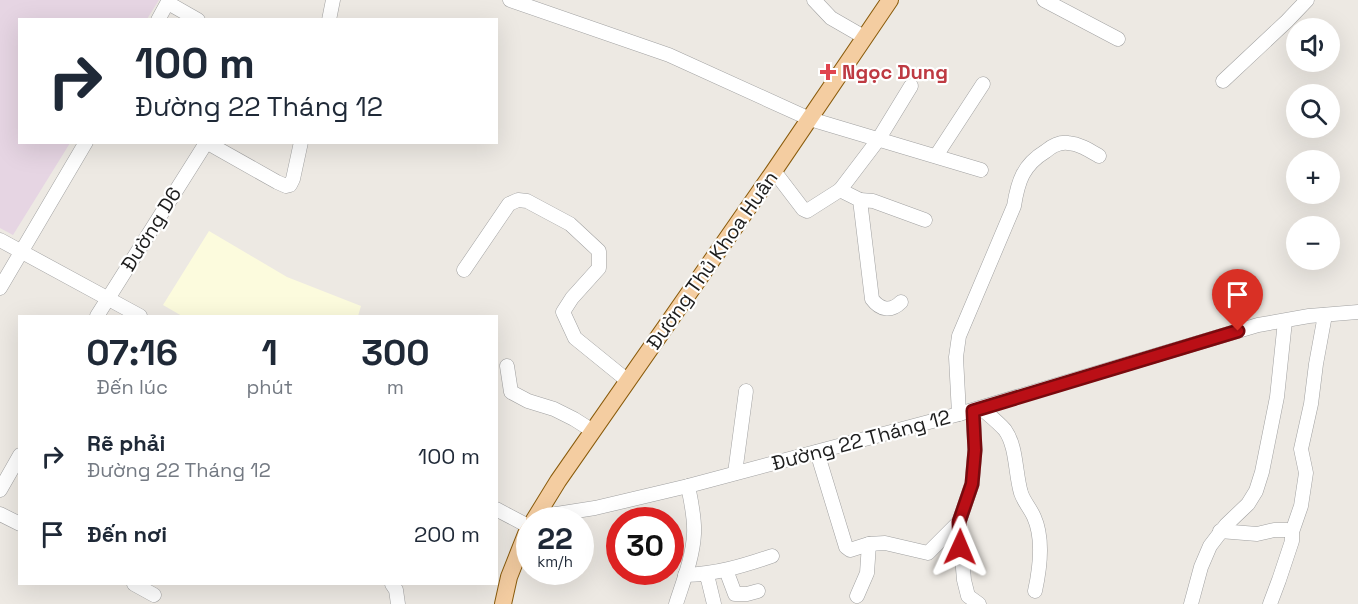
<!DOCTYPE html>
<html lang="vi">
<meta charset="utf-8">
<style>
body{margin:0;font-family:"Space Grotesk",sans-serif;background:#f6f6f7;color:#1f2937;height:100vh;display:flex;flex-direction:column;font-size:22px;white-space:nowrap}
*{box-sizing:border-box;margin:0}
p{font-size:20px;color:#747a83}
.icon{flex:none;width:33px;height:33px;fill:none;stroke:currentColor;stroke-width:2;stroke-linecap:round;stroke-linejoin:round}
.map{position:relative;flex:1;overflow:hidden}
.panel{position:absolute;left:18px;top:315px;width:480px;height:270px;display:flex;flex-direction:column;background:#fff;border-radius:0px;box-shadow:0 6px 24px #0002}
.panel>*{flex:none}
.hud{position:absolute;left:18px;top:18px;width:480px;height:126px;border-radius:0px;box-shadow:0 6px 24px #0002;background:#fff;color:#1f2937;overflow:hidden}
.fabs{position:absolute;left:1286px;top:18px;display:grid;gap:12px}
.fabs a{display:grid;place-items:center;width:54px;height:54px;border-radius:50%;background:#fff;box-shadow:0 6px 24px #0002;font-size:30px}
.speed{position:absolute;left:516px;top:507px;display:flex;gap:12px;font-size:30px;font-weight:700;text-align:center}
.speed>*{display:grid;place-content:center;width:78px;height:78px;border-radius:50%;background:#fff;box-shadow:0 6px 24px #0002;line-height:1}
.speed small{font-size:15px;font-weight:400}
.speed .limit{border:9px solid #d22;background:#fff;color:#111}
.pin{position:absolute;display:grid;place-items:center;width:51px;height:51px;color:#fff;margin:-62px -26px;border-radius:50% 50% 50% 0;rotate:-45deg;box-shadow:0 0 6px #0007}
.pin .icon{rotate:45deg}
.me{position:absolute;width:66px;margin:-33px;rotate:1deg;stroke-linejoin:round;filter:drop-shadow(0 0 4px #0008)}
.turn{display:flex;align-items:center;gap:21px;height:126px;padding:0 18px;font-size:27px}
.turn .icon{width:78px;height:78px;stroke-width:2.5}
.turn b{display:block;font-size:42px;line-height:51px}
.eta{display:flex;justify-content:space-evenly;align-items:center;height:102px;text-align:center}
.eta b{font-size:36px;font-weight:800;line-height:42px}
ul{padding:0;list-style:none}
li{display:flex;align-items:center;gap:18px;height:78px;padding:0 18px}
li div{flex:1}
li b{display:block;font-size:22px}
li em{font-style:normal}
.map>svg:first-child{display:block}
.industrial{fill:#e6d5e3}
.education{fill:#fcfbdd}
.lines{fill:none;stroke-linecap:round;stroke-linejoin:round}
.minor-casing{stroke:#a1a1a1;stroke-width:15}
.major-casing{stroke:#8a5b0b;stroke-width:18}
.minor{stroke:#fff;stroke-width:14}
.major{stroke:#f4cda1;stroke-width:16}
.route-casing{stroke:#790a0e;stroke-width:15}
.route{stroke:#ba0f16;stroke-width:10}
.health-dot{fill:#e0444e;stroke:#fff;stroke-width:2}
.labels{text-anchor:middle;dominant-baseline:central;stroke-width:4.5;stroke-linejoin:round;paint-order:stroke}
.health-label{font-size:20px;font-weight:bold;fill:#be3a42;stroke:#fff;text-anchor:start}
.street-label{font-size:20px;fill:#1d1d1d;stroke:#fff}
</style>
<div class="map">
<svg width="1358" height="604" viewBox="0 0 1358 604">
<rect width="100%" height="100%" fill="#ede9e3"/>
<path class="industrial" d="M0,0H159L147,19L20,20V142L70,143L13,235L0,228Z"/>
<path class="education" d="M209,231L287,277L361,306L358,316H182L163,305Z"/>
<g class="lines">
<defs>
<g id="minor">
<path d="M510,0L669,55L810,119L981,170"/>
<path d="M814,0L831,18L864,37"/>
<path d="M1044,0L1118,39"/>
<path d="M168,3L198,20"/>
<path d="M158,20L169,0"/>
<path d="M329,20L333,0"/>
<path d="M1223,81L1287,21L1307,0"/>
<path d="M206,142L277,182L286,186L290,185L293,179L301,142"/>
<path d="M936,156L983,84"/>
<path d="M774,171L803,209L807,211L840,190L860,200L872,299C880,310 891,312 901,302"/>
<path d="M840,190L878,140L911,86"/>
<path d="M860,200L873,201L925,220"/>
<path d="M0,240L140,316"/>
<path d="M464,270L509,204L518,200L527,201L570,224L599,251V268L572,298L563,312L575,338L628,381"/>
<path d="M0,288L86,142"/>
<path d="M97,316L206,143"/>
<path d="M507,366L511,392L528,401L554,409L574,419L593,431"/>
<path d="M981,408C989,415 998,422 1005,430C1017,447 1015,473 1021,493C1024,502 1030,508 1034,517C1044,539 1040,568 1035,591"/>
<path d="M959,414L956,357L959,336L1014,206C1018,181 1023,165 1046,151C1052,146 1060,142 1068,143C1080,144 1089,150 1099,156"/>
<path d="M817,452L846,547L850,550L869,544L885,543L928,553L959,522L972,484L975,450L973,411"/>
<path d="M735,473L746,391"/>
<path d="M0,490L20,455"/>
<path d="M496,509L530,527"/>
<path d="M0,514L20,524"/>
<path d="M537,517L595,508L688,486L959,414L1258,325L1309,316L1358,312"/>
<path d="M959,522L964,580L968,596L979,604"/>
<path d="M1220,531L1257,534L1274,530H1287"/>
<path d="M726,570L735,594H747L758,591"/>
<path d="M685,575C716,574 743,566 772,556"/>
<path d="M705,575L708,579L714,604"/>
<path d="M134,584L154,595"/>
<path d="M392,584L396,590L398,604"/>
<path d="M857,596L867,573L869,544"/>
<path d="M676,604C683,582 693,557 694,534C695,518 691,501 688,486"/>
<path d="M1191,604L1201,567L1210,546L1226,525L1248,504L1256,491L1262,472L1277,397L1285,321"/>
<path d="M1270,604L1279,580L1292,541V532L1301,506L1306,473L1301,449L1311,404L1316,364L1325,315"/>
</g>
<g id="major">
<path d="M534,520L558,481L774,171L890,0"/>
<path d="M503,604L509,577L526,534L530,528"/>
</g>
</defs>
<use href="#minor" class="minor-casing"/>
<use href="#major" class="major-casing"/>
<use href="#minor" class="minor"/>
<use href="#major" class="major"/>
</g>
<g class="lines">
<defs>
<path id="route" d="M960,547L959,522L972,484L975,450L973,411L1238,331"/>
</defs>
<use href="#route" class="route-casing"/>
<use href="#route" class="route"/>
</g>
<path class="health-dot" d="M825 63h6v6h6v6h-6v6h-6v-6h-6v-6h6z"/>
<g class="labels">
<g class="health-label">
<text x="842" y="72">Ngọc Dung</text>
</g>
<g class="street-label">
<text transform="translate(151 229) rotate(-58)">Đường D6</text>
<text transform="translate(712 260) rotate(-55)">Đường Thủ Khoa Huân</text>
<text transform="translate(861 440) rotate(-15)">Đường 22 Tháng 12</text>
</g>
</g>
</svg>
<div class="fabs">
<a><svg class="icon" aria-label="sound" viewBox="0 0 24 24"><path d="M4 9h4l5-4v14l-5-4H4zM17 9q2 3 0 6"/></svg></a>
<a><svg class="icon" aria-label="search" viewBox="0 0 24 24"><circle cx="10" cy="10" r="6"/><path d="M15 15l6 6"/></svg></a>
<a>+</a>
<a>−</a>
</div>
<div class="speed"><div>22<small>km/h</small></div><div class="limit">30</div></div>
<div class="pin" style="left:1238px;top:331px;background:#d93025"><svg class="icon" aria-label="arrive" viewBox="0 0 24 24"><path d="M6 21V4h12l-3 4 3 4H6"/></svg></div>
<svg class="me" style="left:960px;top:547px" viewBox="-20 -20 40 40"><path d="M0-17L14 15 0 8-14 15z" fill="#ba0f16" stroke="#fff" stroke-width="4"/></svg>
<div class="hud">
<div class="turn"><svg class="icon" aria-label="right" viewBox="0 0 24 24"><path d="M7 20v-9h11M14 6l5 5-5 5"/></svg><div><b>100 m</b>Đường 22 Tháng 12</div></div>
</div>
<section class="panel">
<div class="eta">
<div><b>07:16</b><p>Đến lúc</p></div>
<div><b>1</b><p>phút</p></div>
<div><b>300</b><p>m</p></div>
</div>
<ul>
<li><svg class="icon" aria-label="right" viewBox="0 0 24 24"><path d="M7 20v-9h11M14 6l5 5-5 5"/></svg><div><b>Rẽ phải</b><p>Đường 22 Tháng 12</p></div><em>100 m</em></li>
<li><svg class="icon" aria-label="arrive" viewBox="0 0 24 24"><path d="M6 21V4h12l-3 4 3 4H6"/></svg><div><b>Đến nơi</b></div><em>200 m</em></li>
</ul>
</section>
</div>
